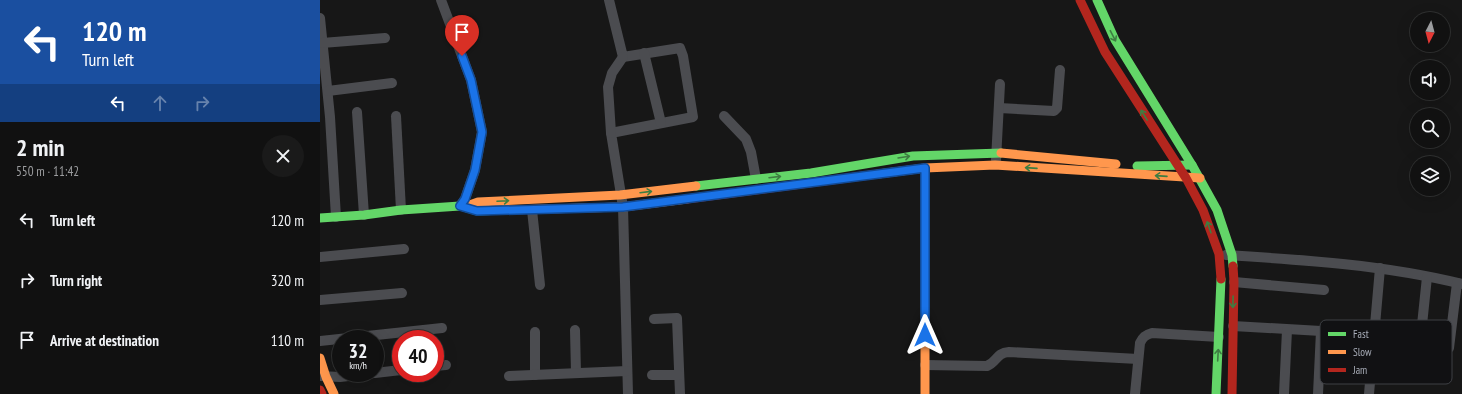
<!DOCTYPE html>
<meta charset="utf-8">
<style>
body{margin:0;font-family:"PT Sans Narrow",sans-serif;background:#1a1a1a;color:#f1f3f6;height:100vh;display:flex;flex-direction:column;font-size:15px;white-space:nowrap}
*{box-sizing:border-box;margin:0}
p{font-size:13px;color:#9c9d9f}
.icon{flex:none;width:22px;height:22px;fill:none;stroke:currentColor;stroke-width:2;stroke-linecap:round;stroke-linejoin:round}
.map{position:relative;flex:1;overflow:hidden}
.panel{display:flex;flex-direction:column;background:#111;width:320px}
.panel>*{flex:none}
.hud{background:#1a4fa0;color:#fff;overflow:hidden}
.needle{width:26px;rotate:186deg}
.fabs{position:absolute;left:1090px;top:12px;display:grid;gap:8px}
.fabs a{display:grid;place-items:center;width:40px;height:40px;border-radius:50%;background:#111;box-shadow:0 4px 16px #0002,0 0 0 1px #303131;font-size:20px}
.speed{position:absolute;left:12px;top:330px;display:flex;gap:8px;font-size:20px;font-weight:700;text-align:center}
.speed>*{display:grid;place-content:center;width:52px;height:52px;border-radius:50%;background:#111;box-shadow:0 4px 16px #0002,0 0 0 1px #303131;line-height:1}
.speed small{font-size:10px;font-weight:400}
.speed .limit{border:6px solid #d22;background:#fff;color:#111}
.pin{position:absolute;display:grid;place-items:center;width:34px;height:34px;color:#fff;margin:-41px -17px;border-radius:50% 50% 50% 0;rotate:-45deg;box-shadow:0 0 4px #0007}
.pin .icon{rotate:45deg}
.me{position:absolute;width:44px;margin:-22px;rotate:0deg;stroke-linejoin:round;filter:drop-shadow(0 0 3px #0008)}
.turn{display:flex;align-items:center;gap:14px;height:84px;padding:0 16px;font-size:18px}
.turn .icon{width:52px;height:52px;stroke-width:2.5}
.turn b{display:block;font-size:28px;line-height:34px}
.lanes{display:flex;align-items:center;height:38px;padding:0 16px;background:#0003;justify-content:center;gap:20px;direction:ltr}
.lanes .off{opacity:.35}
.round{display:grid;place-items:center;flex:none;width:42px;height:42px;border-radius:21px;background:#1a1a1a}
.overview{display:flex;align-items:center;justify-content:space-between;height:68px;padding:0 16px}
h1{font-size:24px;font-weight:700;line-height:30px}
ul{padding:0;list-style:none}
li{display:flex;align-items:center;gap:12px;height:60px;padding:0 16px}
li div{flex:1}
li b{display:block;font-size:15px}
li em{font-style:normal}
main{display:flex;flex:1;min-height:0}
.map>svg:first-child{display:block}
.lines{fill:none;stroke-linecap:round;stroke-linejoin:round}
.street{stroke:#4b4c50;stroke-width:10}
.fast{stroke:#63d668;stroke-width:9}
.slow{stroke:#ff974d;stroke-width:9}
.jam{stroke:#b3261e;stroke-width:9}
.oneway{stroke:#3e7d42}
.route-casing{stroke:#114b97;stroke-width:10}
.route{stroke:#1a73e8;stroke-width:7}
.key{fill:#111113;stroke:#3e4045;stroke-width:1}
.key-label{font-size:11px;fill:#a8adb8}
</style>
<main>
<section class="panel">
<div class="hud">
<div class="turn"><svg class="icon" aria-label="left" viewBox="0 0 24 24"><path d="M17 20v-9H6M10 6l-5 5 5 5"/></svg><div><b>120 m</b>Turn left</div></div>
<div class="lanes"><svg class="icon" aria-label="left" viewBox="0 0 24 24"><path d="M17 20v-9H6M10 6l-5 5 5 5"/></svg><svg class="icon off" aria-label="ahead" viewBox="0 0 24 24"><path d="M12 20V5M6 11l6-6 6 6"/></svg><svg class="icon off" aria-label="right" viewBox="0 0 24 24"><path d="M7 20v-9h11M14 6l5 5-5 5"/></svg></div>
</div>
<div class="overview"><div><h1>2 min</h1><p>550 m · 11:42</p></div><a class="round"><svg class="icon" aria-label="close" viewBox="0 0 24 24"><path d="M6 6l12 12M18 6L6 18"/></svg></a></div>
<ul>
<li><svg class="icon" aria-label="left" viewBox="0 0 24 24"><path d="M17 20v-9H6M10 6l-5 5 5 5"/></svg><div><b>Turn left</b></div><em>120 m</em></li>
<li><svg class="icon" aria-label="right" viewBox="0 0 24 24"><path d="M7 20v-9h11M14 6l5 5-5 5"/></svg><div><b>Turn right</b></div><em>320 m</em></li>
<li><svg class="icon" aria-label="arrive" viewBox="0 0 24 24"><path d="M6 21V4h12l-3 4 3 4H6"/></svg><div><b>Arrive at destination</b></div><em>110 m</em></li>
</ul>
</section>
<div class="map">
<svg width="1142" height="394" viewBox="0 0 1142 394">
<rect width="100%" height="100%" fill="#171717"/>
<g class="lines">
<g class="street">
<path d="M121,0L151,80L162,132L155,170L145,199L140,206"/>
<path d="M289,0L303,57L360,48L363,56L373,117L291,133L303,207L308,394"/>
<path d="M0,18L10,117L16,217"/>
<path d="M2,43L65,38"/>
<path d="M324,53L341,123"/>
<path d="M8,91L72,83"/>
<path d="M679,108L734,111L737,108L740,70"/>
<path d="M37,112L44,215"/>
<path d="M76,116L81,210"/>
<path d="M404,116L426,139L431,152L436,179"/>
<path d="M291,133L288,87L292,73L303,57"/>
<path d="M676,160L680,84"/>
<path d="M212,210L220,285"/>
<path d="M906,255C986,260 1065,265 1142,284"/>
<path d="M0,257L84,249"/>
<path d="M1107,277L1100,344L1129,348L1137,283"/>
<path d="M914,282L1004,290"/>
<path d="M0,300L82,293"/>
<path d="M334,319L357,318L360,394"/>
<path d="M913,326L1001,331L998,394"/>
<path d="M255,330L256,373"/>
<path d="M215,332V375"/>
<path d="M0,341L122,328"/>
<path d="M605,365L667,366C677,362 676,353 689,352L818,359"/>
<path d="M115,366L126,365"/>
<path d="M55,373L81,370"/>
<path d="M332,375H359"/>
<path d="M0,376L20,377L54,373"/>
<path d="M189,376L307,371"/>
<path d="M815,394L820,343C823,337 825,335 832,333L899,337"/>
<path d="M964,394L967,330"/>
<path d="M1049,394L1060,268"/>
</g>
<g class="fast">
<path d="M777,0L795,40L872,165L897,210L912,255L913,266"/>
<path d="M817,166L872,165"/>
<path d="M376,186L491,173L593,156L681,153"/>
<path d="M0,218L44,215L81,210L140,206L157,211L184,210"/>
<path d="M896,394L901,279"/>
</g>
<g class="slow">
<path d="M681,153L796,164"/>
<path d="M605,168V394"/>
<path d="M558,174L605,168L675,165L880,178"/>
<path d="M147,206L158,202L300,195L376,186"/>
<path d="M184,210L303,207L367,199"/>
<path d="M0,358L6,377L14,394"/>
</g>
<g class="jam">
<path d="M760,0L785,52L866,178L883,210L899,254L901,279"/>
<path d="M367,199L558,174"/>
<path d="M0,390L2,394"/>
<path d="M912,394L914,282L913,266"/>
</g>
</g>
<defs><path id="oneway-shaft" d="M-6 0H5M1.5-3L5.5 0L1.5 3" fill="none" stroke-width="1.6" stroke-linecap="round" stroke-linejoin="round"/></defs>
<g class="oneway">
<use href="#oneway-shaft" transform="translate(793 36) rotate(63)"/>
<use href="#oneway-shaft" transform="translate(824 115) rotate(-122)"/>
<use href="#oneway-shaft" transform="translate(584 157) rotate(-9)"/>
<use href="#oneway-shaft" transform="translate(711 168) rotate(-176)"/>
<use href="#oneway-shaft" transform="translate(841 176) rotate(-176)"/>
<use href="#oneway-shaft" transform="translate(455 177) rotate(-7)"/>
<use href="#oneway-shaft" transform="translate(326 192) rotate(-7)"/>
<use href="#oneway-shaft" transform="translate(183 201) rotate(-3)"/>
<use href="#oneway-shaft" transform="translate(889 227) rotate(-109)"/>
<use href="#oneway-shaft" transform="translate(913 302) rotate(91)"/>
<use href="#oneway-shaft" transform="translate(898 355) rotate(-87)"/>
</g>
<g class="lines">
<defs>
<path id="route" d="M142,56L151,80L162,132L155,170L145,199L140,206L157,211L303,207L605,168V335"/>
</defs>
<use href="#route" class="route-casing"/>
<use href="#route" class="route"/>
</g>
<rect x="1000" y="320" width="132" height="64" rx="6" class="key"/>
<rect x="1008" y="332" width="18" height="4" fill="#63d668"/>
<rect x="1008" y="350" width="18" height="4" fill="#ff974d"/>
<rect x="1008" y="368" width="18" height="4" fill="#b3261e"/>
<g class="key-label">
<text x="1033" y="338">Fast</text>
<text x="1033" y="356">Slow</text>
<text x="1033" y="374">Jam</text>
</g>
</svg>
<div class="fabs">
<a><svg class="needle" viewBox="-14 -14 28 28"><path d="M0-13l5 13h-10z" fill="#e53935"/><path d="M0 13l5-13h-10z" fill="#9c9d9f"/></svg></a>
<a><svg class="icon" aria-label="sound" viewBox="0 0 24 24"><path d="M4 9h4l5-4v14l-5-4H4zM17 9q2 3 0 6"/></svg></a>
<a><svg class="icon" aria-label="search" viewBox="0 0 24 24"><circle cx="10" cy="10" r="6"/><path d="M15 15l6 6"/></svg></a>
<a><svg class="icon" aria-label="layers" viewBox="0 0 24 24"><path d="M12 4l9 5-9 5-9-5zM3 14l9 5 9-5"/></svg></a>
</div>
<div class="speed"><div>32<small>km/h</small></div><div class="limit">40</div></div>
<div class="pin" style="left:142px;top:56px;background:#d93025"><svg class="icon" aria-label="arrive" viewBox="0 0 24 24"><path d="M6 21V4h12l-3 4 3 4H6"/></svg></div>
<svg class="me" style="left:605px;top:335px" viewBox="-20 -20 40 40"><path d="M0-17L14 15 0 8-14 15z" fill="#1a73e8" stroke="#fff" stroke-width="4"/></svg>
</div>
</main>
